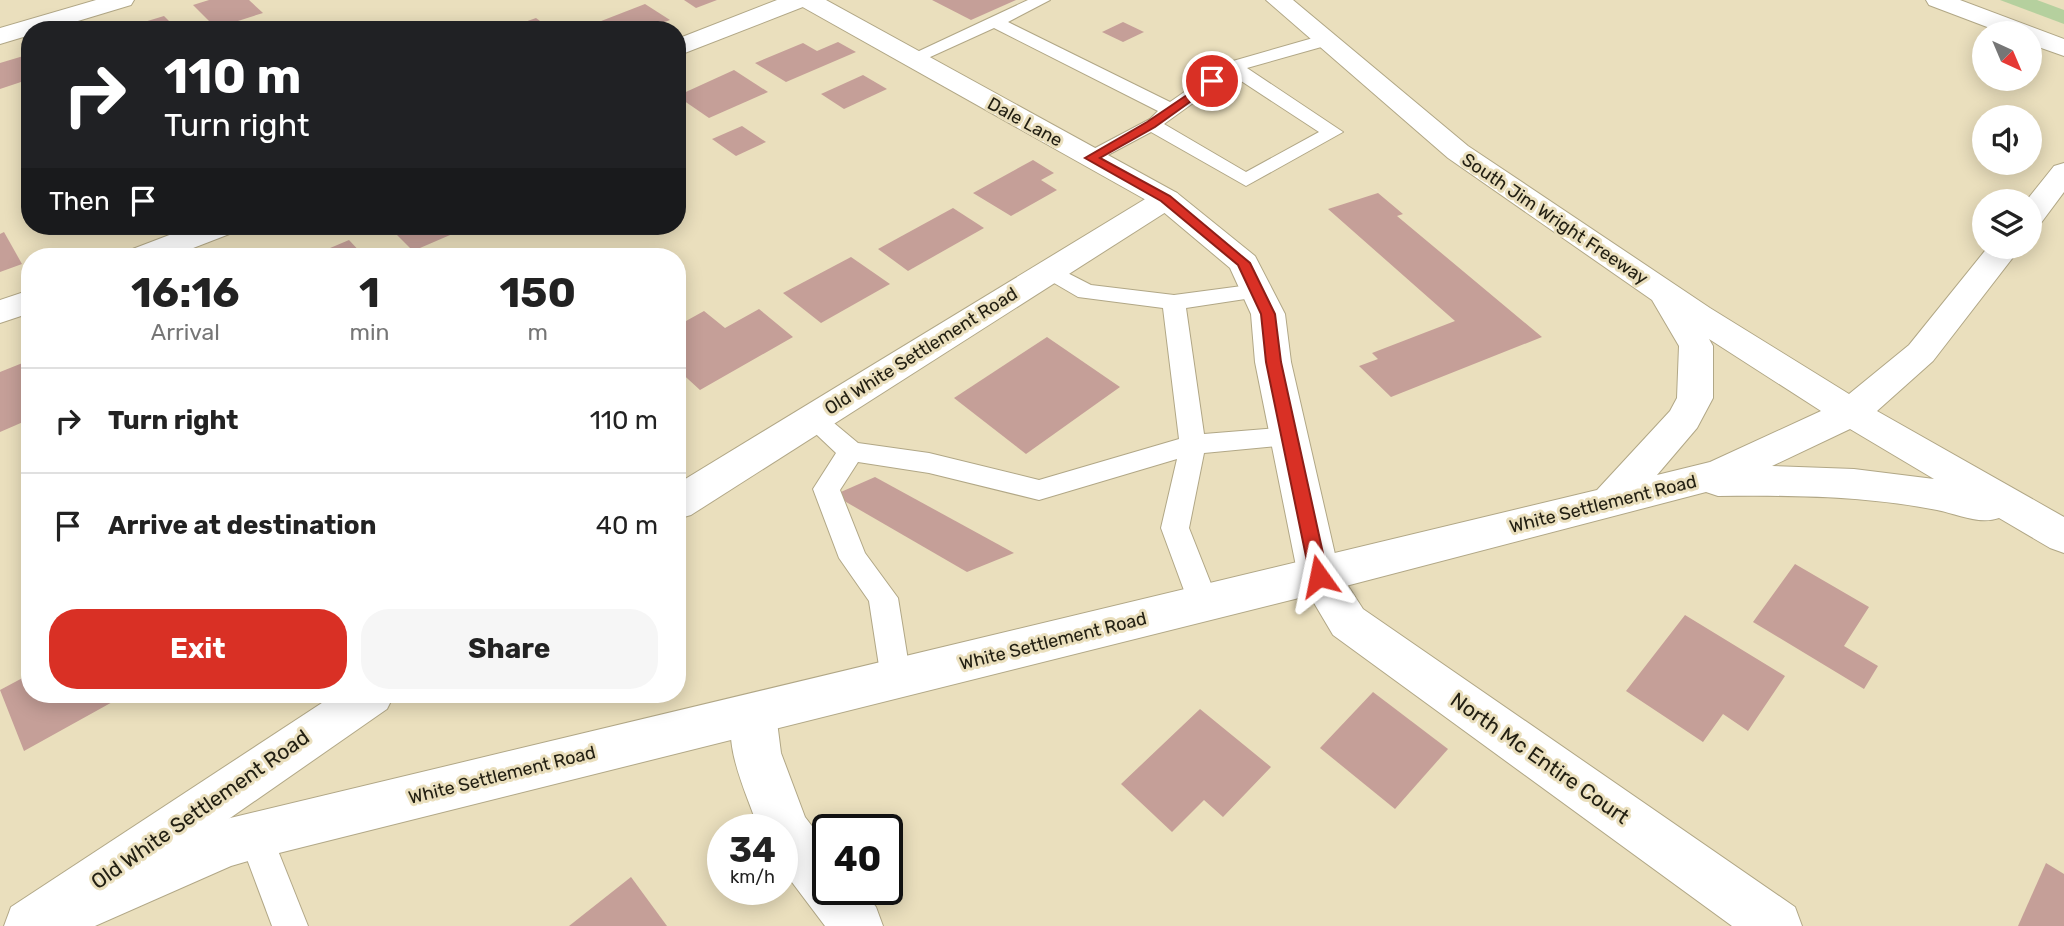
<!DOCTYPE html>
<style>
body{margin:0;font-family:Rubik,sans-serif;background:#f6f6f6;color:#222;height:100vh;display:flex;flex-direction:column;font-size:26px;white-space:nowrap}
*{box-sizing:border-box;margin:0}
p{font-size:23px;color:#767676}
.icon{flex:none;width:38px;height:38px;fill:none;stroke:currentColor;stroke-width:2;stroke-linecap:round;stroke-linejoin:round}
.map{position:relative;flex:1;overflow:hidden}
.panel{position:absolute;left:21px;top:248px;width:665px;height:455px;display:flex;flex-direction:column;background:#fff;border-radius:28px;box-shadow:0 4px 18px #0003}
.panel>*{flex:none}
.guide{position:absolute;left:21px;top:21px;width:665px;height:214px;border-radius:28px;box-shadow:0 4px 18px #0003;background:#202124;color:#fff;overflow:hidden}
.needle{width:46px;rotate:136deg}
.controls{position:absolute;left:1972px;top:21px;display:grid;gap:14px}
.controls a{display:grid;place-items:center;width:70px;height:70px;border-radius:50%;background:#fff;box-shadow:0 4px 18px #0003;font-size:35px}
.speed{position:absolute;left:707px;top:814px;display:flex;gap:14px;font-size:35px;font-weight:700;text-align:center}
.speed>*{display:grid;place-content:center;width:91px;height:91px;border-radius:50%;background:#fff;box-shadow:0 4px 18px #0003;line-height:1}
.speed small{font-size:18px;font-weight:400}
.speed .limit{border:4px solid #111;border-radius:10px;background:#fff;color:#111}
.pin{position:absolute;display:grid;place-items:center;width:60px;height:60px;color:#fff;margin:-30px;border:4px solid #fff;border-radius:50%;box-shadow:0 2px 7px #0007}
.me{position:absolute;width:77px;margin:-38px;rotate:348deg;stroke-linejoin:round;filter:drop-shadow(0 0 5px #0008)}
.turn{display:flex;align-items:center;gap:24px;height:147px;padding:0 28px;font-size:32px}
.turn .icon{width:91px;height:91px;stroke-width:2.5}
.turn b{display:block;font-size:49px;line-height:60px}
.then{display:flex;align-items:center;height:66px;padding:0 28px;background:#0003;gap:14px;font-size:26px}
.eta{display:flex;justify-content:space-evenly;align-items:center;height:119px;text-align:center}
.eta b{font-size:42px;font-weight:700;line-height:49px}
.cta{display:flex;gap:14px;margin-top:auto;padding:14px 28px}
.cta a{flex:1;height:80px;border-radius:28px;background:#d93025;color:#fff;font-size:28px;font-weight:700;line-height:80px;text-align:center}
.cta a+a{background:#f6f6f6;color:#222}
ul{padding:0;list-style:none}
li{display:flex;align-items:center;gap:21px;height:105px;padding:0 28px;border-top:2px solid #e0e0e0}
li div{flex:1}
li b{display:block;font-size:26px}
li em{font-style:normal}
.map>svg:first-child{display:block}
.green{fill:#b5d09e}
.building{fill:#c59f98}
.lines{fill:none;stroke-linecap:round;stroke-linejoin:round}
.service-casing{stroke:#b1a786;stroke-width:2}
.minor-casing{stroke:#b1a786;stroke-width:2}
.tertiary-casing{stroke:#b1a786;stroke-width:2}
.secondary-casing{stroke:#b1a786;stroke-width:2}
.motorway-casing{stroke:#b1a786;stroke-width:2}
.service{fill:#fff;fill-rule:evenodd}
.minor{fill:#fff;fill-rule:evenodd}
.tertiary{fill:#fff;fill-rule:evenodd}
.secondary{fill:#fff;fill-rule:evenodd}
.motorway{fill:#fff;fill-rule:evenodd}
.route{fill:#d93025;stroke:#8d1f18;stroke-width:2}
.labels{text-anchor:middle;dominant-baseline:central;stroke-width:6;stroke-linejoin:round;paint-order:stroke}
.street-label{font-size:18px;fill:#232013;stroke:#eadfbd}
.near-street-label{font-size:21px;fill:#232013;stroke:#eadfbd}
</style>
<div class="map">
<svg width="2064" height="926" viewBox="0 0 2064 926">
<rect width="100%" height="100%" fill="#eadfbd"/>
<path class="green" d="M2000,0H2037L2064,10V24Z"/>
<g class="building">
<path d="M209,0H249L263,13L216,28L193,5Z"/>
<path d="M684,0H717L696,8Z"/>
<path d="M932,0H1016L971,20Z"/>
<path d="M645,4L670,20L643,30H578Z"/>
<path d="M164,16L178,30H121V29Z"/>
<path d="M536,18L552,30H505V29Z"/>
<path d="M1123,22L1144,32L1123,42L1102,32Z"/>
<path d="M838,42L856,52L786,82L755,63L803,43L817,51Z"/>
<path d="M30,54V79L0,89V63Z"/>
<path d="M734,70L768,92L709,118L677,96Z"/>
<path d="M863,75L887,89L844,109L821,94Z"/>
<path d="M742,126L766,142L736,156L712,139Z"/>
<path d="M1033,160L1054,173L1041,180L1057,190L1011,216L973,193Z"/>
<path d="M1378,193L1403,214L1397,216L1542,337L1391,397L1359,366L1378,359L1372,353L1455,321L1328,209Z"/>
<path d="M953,208L984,228L908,271L878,249Z"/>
<path d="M88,226H118L94,235Z"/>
<path d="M388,226H471L413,251Z"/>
<path d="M4,232L22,264L0,272V234Z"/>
<path d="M349,240L365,257H309Z"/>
<path d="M851,257L890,284L821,323L783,293Z"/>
<path d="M759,309L793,337L700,390L677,369V326L704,311L725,328Z"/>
<path d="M1047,337L1120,387L1026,454L954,398Z"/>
<path d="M30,360V419L0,432V372Z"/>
<path d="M875,477L1014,553L967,572L834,495Z"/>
<path d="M1795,564L1869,607L1844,646L1878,666L1864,689L1753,622Z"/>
<path d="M1685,615L1785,676L1748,731L1723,714L1703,742L1626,691Z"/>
<path d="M30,674V695H125L24,751L0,690Z"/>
<path d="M1373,692L1448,749L1395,809L1320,748Z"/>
<path d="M1200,709L1271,767L1223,817L1204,800L1172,832L1121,784Z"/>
<path d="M2046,863L2064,874V926H2018Z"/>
<path d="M631,877L667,926H569Z"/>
</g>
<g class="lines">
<defs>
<g id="service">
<path d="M1028,0H1050L1008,22L1170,102L1226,63L1320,36H1332L1335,40L1332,44L1247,68L1343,132L1246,186L1151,132L1091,164L1084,162L1081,158L1084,154L1150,119L1158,111L994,28L917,63H905L902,59ZM1232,75L1319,132L1246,172L1164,124Z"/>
<path d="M1050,264L1091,285L1174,295L1257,284L1265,286L1268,291L1265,296L1186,308L1204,434L1289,427L1298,429L1302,436L1298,443L1289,445L1204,453L1189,528L1219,604L1214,613L1204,616L1194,613L1189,604L1161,528L1177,459L1039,500L929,473L858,462L840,490L865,553L898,598L911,679L907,688L896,692L885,688L881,679L869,601L839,558L813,489L836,453L800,419L804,413L813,410L822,413L858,443L929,453L1039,480L1179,439L1163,308L1078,297L1042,276L1039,271L1042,266Z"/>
<path d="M255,819L267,823L308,926H272L238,835L243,823Z"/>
</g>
<g id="minor">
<path d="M96,0H134L131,5L48,30H30V35L0,44V28Z"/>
<path d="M777,0H811L808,5L677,56V39Z"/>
<path d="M1166,190L1177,193L1181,199L1177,205L691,515L677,519V484L1155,193Z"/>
<path d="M193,226H237L232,233L170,257H125L130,250Z"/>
<path d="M30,290V313L0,323V300Z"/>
<path d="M1319,559L1334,564L1363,609L1795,907L1802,926H1732L1333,635L1298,576L1304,564Z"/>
<path d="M753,693L769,699L776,714L781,753L805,817L828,847V889H861L876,907L883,926H825L782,869V830H759C746,791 718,739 737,699Z"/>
<path d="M334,695H394L387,709L75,926H4L11,907Z"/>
</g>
<path id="tertiary" d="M796,0H826L1177,193L1255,256L1285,314L1291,362L1340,576L1334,588L1319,593L1304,588L1298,576L1255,362L1251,314L1230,268L1155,205L799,5Z"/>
<g id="secondary">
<path d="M1266,0H1293L1468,146L1710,308L1849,394L1909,345L1988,247H2021L1933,361L1877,411L2064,517V553L2050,548L1999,518C1979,525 1957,514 1937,510C1865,496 1791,495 1718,496L1706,492L1319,593L255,859L231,866L95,926H8L15,907L226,819L1597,490L1670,411L1677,398L1679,346L1652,300L1448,158ZM1709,339L1821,411L1710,462L1657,475L1697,428L1713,398V346ZM1850,429L1934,479L1854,469L1772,466Z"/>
<path d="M2064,163V192L2041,223L2030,225V201H2026L2054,166Z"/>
</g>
<path id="motorway" d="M1926,0H1960L2064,39V56L2030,44V33H2003L1929,5Z"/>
</defs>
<use href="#service" class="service-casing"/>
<use href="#minor" class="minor-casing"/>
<use href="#tertiary" class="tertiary-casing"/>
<use href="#secondary" class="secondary-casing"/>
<use href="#motorway" class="motorway-casing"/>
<use href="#service" class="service"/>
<use href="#minor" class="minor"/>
<use href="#tertiary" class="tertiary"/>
<use href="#secondary" class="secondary"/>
<use href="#motorway" class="motorway"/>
</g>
<path class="route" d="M1212,78L1215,79V84L1155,127L1100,158L1170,196L1250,263L1275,314L1281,362L1328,576L1319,583L1310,576L1266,362L1261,314L1238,265L1161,201L1085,158L1147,122Z"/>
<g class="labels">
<g class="street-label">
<text transform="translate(1025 122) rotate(29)">Dale Lane</text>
<text transform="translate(1555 219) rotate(34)">South Jim Wright Freeway</text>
<text transform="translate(921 351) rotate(-32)">Old White Settlement Road</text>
<text transform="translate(1603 504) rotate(-14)">White Settlement Road</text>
<text transform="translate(1053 641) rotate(-14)">White Settlement Road</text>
<text transform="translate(502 775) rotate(-14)">White Settlement Road</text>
</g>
<g class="near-street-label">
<text transform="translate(1540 758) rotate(35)">North Mc Entire Court</text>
<text transform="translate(200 809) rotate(-35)">Old White Settlement Road</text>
</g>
</g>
</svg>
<div class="controls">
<a><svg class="needle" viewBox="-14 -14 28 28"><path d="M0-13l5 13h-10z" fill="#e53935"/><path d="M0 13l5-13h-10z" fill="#767676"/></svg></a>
<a><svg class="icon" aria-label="sound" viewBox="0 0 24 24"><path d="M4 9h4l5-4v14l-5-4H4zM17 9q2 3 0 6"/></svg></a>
<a><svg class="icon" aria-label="layers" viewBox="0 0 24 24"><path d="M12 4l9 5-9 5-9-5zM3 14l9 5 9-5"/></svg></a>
</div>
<div class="speed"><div>34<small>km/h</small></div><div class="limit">40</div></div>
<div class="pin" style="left:1212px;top:81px;background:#d93025"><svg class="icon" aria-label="arrive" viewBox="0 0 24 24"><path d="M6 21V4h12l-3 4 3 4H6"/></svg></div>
<svg class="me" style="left:1319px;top:576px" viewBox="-20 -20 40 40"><path d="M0-17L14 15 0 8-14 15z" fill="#d93025" stroke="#fff" stroke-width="4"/></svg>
<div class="guide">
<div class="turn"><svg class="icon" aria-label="right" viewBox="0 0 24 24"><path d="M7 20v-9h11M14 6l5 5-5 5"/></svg><div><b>110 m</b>Turn right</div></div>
<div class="then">Then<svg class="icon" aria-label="arrive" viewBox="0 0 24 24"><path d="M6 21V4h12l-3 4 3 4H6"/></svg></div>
</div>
<section class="panel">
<div class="eta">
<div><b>16:16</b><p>Arrival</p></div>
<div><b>1</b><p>min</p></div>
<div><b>150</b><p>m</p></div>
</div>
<ul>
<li><svg class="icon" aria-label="right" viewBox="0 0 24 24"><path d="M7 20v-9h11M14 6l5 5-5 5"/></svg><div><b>Turn right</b></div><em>110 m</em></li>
<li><svg class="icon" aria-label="arrive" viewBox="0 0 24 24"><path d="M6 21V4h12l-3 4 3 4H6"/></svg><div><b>Arrive at destination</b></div><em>40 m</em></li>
</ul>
<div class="cta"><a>Exit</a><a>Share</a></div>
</section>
</div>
